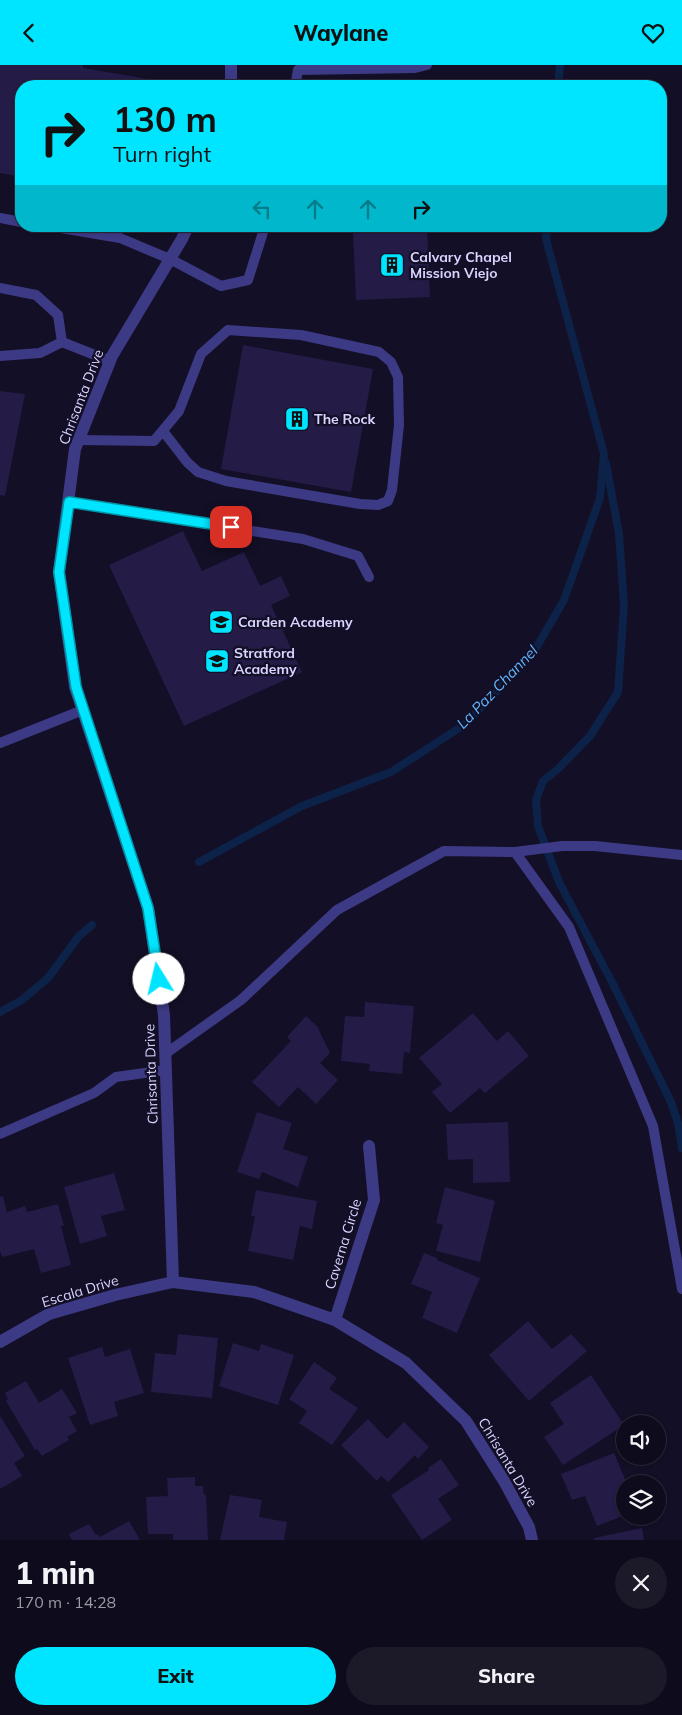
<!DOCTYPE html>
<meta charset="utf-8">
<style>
body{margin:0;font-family:Mulish,sans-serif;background:#1c1929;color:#f1f3f6;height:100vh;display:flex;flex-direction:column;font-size:19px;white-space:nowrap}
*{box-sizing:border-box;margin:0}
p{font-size:16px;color:#9b9ba3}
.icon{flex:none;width:28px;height:28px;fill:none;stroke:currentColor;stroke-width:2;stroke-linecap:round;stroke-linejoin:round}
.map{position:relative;height:1475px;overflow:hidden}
.side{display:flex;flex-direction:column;background:#0e0b1c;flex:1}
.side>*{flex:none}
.guide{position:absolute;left:15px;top:15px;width:652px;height:152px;border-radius:20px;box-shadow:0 1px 4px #0004,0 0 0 1px #2e2b3b;background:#00e5ff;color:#111;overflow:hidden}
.buttons{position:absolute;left:616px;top:1350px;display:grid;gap:10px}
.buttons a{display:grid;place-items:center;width:50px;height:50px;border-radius:50%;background:#0e0b1c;box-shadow:0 1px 4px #0004,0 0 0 1px #2e2b3b;font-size:25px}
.pin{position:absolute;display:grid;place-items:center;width:42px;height:42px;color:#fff;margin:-21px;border-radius:10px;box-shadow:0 2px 8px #0006}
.me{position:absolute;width:55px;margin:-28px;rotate:351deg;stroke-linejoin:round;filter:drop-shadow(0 0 4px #0008)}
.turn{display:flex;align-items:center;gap:18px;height:105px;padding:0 15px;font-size:22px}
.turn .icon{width:65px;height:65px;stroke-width:2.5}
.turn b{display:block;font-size:35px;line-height:42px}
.lanes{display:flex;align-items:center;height:48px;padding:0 15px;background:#0003;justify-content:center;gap:25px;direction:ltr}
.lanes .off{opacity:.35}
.round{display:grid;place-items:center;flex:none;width:52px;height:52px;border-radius:26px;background:#1c1929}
.overview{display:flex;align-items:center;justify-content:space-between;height:85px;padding:0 15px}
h1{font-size:30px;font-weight:800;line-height:38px}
.button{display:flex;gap:10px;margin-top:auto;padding:10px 15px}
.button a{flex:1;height:58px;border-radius:30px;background:#00e5ff;color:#111;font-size:20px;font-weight:800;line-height:58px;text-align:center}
.button a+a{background:#1c1929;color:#f1f3f6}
header{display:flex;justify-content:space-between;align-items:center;height:65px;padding:0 15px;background:#00e5ff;color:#111;font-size:22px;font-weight:800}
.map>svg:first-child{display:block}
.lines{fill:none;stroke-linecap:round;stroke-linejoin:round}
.stream{stroke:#0c2248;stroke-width:8}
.building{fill:#241b47}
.service{stroke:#3d3a85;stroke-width:10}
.minor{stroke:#3d3a85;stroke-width:12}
.tertiary{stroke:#3d3a85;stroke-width:12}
.route-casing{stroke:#0095a6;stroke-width:12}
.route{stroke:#00e5ff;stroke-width:9}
.labels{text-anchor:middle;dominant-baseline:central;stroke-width:4.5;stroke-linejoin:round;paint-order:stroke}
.poi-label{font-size:14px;font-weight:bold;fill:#d9d4ff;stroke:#130f26;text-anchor:start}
.street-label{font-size:14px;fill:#d9d4ff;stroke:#130f26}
.water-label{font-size:15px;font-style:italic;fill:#62b6ff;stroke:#130f26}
</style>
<header><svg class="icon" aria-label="back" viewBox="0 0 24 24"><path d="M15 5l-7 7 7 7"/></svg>Waylane<svg class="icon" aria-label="heart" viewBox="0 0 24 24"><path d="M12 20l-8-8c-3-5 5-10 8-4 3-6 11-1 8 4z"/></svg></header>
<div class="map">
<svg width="682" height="1475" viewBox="0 0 682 1475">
<rect width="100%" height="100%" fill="#130f26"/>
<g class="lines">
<g class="stream">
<path d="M558,21L560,0"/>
<path d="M606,398L619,469L624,540L618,627L590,671L558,704L543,716L536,735L538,761L559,817L613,919L671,1037L678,1058L682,1083"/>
<path d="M199,797L302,741L391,707L464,660L532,590L564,535L600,433L604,389L546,174L547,161"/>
<path d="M0,947L22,935L48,913L79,871L92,860"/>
</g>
</g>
<g class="building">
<path d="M0,0H83V3L154,15L153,21H21V112L0,108Z"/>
<path d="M333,161H427L430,232L356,235L353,168H334Z"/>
<path d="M243,280L373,304L351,427L221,404Z"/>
<path d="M0,326L25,329L5,431L0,430Z"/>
<path d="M183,466L202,506L244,487L260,521L281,511L290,531L271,540L302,607L184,661L109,500Z"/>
<path d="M365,937L414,941L410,988L404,987L402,1009L369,1006L370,999L341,996L345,951L364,952Z"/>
<path d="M473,948L497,976L508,966L529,991L485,1028L480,1023L450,1048L432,1027L442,1019L419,993Z"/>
<path d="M306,951L317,961L330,988L320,998L338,1015L316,1039L298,1022L279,1042L252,1017L291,976L287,972Z"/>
<path d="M257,1047L292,1058L283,1084L308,1092L298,1122L262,1107L259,1114L237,1107Z"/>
<path d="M508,1057L510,1117L473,1118V1094L448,1095L446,1059Z"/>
<path d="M114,1108L125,1145L101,1151L107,1171L80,1179L64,1122Z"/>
<path d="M445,1122L495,1136L480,1197L436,1186L443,1160L436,1158Z"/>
<path d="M256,1125L317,1136L312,1164L300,1161L293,1195L248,1186L255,1151H251Z"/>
<path d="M3,1131L7,1147L25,1141L27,1147L58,1139L64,1161H61L71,1200L41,1208L34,1184L2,1192L0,1186V1132Z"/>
<path d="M424,1188L437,1193V1195L480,1213L457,1268L422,1253L432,1227L411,1219Z"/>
<path d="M528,1256L552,1284L571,1269L587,1286L529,1336L489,1290Z"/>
<path d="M178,1269L218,1273L212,1333L151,1327L155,1288L176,1290Z"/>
<path d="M233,1278L259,1286L261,1279L294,1290L278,1340L219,1321Z"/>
<path d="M102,1282L105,1292L130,1284L144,1328L114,1337L118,1351L90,1360L68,1293Z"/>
<path d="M314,1297L337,1313L329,1324L358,1343L332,1380L299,1358L307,1346L289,1334Z"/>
<path d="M591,1310L624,1360L563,1400L544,1372L564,1359L550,1338Z"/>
<path d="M26,1316L39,1338L62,1324L77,1348L69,1352L77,1366L67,1372L69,1375L42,1391L37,1384L35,1385L6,1336L8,1334L5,1328Z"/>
<path d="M0,1351L25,1391L14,1398L22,1411L0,1424Z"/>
<path d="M368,1354L387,1374L404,1357L429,1382L418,1394L415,1390L388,1417L381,1411L377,1416L341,1380Z"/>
<path d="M614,1388L627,1419H625V1450L597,1461L585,1431L572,1435L561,1409Z"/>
<path d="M441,1394L459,1420L438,1434L452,1455L422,1475L391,1430L429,1405L428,1403Z"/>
<path d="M195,1412V1421H203L204,1430H206L208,1475H173V1469H148L146,1432L168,1431L167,1413Z"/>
<path d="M230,1430L262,1435L259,1452L287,1457L284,1475H220Z"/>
<path d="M129,1456L140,1475H72L69,1469L89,1459L96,1470L98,1469L100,1472Z"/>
<path d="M642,1463L644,1475H594V1473Z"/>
</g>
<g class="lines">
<g class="service">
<path d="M295,21L298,5L415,3L427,0"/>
<path d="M0,153L21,157"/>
<path d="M49,161L120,173L170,194L221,221L248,215L265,161"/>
<path d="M0,223L36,230L58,250L62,277L110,296"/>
<path d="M0,291L40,288L62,277"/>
<path d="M79,375L154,376L179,346L201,289L228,265L301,270L379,287L391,297L398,312L399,360L392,425L388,436L378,440L360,439L226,416L198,407L187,397L163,366"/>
<path d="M69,437L303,474L358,491L369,512"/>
<path d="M0,678L83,645"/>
<path d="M515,787L562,781H595L682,790"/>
<path d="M165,989L241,935L337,845L444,786L515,787L569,862L653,1061L682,1224"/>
<path d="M0,1069L94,1028L116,1012L166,1005"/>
</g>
<g class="minor">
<path d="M335,1255L374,1135L369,1081"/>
<path d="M0,1277L49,1249L115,1230L173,1217L254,1227L335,1255L406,1298L466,1356L504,1416L529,1462L532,1475"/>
</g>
<g class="tertiary">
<path d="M231,21V0"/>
<path d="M173,1217L164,950L148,843L75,622L59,507L75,384L112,291L182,174L188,161"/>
</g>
</g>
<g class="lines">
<defs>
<path id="route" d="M159,914L148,843L76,622L59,507L69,437L231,462"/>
</defs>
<use href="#route" class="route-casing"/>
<use href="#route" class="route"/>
</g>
<defs>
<symbol id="building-square" viewBox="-11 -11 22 22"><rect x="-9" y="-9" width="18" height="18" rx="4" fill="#00e5ff" stroke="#130f26"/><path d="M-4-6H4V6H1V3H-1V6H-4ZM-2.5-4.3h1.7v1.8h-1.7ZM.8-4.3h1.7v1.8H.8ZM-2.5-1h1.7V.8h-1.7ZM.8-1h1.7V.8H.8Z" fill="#111"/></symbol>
<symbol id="school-square" viewBox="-11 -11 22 22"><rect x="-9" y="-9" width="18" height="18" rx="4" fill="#00e5ff" stroke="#130f26"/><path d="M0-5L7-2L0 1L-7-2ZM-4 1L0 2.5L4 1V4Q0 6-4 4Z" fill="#111"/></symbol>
</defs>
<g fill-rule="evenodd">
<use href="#building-square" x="378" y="186" width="28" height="28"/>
<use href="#building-square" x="283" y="340" width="28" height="28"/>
<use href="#school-square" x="207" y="543" width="28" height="28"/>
<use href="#school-square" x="203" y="582" width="28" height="28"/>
</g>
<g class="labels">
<g class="poi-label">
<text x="410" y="192">Calvary Chapel<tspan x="410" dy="16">Mission Viejo</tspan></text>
<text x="314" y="354">The Rock</text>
<text x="238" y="557">Carden Academy</text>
<text x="234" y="588">Stratford<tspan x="234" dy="16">Academy</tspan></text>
</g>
<g class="street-label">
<text transform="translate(81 332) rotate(-69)">Chrisanta Drive</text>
<text transform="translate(151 1009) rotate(-92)">Chrisanta Drive</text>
<text transform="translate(343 1179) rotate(-73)">Caverna Circle</text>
<text transform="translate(80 1226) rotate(-17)">Escala Drive</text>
<text transform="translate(508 1397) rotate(59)">Chrisanta Drive</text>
</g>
<g class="water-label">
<text transform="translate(497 622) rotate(-46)">La Paz Channel</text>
</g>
</g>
</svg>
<div class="buttons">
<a><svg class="icon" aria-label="sound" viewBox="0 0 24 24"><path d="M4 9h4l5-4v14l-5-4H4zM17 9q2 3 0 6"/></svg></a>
<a><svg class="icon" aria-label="layers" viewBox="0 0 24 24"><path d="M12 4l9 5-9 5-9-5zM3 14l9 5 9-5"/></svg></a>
</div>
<div class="pin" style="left:231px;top:462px;background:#d93025"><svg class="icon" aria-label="arrive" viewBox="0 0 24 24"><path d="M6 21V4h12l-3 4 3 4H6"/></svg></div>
<svg class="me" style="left:159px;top:914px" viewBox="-20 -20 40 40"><circle r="19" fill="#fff"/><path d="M0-13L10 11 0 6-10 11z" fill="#00e5ff"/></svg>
<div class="guide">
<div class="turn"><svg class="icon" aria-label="right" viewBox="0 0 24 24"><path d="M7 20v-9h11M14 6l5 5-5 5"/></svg><div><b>130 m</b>Turn right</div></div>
<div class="lanes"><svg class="icon off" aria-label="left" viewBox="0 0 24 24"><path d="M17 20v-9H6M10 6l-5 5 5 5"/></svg><svg class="icon off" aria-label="ahead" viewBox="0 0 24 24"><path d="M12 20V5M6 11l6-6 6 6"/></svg><svg class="icon off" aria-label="ahead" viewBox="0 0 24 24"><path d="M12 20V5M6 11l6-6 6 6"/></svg><svg class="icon" aria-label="right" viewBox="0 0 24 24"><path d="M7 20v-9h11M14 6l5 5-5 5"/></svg></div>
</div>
</div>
<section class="side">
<div class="overview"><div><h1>1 min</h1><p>170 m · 14:28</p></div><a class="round"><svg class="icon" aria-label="close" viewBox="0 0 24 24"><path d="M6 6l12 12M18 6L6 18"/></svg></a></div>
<div class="button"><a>Exit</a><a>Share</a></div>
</section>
